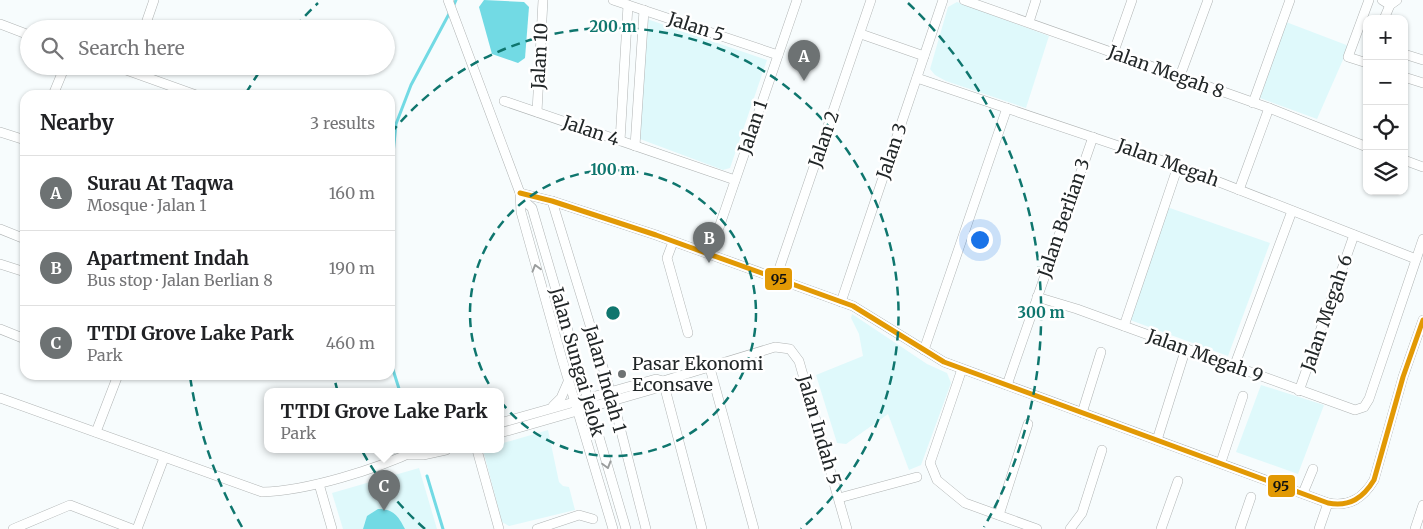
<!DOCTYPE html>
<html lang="en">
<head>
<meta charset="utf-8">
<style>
	:root { --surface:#fff; --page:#f2f2f2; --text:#202124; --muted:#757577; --line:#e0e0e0; --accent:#6d7273 }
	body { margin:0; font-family:Merriweather,serif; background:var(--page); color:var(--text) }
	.controls { position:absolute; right:15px; top:15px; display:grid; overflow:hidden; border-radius:10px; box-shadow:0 1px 4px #0004 }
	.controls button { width:45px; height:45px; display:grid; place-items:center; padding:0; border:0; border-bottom:1px solid var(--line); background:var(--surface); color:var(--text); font:25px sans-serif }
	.you { position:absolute; left:979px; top:239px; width:18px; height:18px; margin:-12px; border:4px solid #fff; border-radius:50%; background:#1a73e8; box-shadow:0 0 0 8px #1a73e833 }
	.badge { display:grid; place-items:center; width:32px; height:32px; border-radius:50%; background:var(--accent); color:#fff; font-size:16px; font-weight:700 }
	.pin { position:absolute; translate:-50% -41px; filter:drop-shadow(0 1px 2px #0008) }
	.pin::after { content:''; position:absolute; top:26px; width:18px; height:15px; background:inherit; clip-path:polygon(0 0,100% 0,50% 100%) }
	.popup { position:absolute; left:264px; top:388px; width:240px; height:65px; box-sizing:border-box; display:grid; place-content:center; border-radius:10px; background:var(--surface); filter:drop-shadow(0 1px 4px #0005); font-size:16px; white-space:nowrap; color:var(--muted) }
	.popup b { font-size:19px; color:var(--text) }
	.popup::after { content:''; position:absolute; left:50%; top:100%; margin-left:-10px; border:10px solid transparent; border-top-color:var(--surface) }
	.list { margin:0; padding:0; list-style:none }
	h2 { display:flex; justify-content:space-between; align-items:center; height:65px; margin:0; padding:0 20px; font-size:21px }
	h2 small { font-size:16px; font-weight:400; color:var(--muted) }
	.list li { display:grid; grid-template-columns:32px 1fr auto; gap:15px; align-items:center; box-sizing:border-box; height:75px; padding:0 20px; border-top:1px solid var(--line) }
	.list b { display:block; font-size:19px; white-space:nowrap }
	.list p { margin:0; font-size:16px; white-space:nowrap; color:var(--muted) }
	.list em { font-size:16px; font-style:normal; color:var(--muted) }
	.icon { flex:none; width:28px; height:28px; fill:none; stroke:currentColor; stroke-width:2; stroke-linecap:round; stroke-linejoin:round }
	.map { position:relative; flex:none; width:1423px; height:529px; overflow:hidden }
	.search { position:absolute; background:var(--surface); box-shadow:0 1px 4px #0004; left:20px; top:20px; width:375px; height:55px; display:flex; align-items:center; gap:12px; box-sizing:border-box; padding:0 18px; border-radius:28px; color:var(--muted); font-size:19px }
	.panel { position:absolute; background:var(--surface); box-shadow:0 1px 4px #0004; left:20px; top:90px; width:375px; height:290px; border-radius:15px }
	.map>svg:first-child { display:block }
	.green { fill:#dff9fb }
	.water { fill:#72dae4 }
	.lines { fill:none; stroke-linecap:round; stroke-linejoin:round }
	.stream { stroke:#72dae4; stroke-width:3 }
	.minor-casing { stroke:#b0b4b4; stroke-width:10 }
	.minor { stroke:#feffff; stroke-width:9 }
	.bus-1-casing { stroke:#fff; stroke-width:9 }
	.bus-1 { stroke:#e29904; stroke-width:5 }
	.oneway { stroke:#9b9e9e }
	.ring { fill:none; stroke:#0f766e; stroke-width:2.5; stroke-dasharray:9 6 }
	.poi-dot { fill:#6d7273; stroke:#fff; stroke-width:2 }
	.labels { text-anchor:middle; stroke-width:5; stroke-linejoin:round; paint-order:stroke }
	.street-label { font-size:18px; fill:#222728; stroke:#fff }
	.poi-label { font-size:18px; fill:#222728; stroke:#fff; text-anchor:start }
	.centre { fill:#0f766e; stroke:#fff; stroke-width:2.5 }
	.ring-label { font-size:15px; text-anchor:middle; font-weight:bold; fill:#0f766e; stroke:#fff; stroke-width:5; stroke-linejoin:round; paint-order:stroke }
	.line-badge { stroke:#fff; stroke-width:2 }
	.pale-badge-label { font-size:14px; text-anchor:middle; font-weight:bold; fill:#111 }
</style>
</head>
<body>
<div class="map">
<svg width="1423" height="529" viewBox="0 0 1423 529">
	<rect width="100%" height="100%" fill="#f7fcfd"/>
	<!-- green -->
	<g class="green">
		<path d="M957,2l92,34 -23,72 -80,-27 -11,-6 -5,-6 18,-62z"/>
		<path d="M647,19l120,41 -37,108 -7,2 -83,-31z"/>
		<path d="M1286,22l63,24 -32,73 -57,-21z"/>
		<path d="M1167,207l103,36 -42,113 -98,-36z"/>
		<path d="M852,314l75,50 20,9 4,10 -30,82 -12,5 -21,-56 -42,30 -9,-1 -21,-68 47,-19 -4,-22 -8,-16z"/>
		<path d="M1261,385l63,20 -26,69 -62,-22z"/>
		<path d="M548,430l11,52 4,4 6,1 6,23 -66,16 -7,-4 -19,-72h17v-6z"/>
		<path d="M419,468l18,61h-94l-11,-36z"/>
	</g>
	<!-- water -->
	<g class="water">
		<path d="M484,0l40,2 5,5 -4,51 -7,5 -26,-9 -13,-47z"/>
		<path d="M378,509c16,0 20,7 27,20h-42l4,-13z"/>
	</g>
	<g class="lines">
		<!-- stream -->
		<g class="stream">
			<path d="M453,7l3,-7"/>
			<path d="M390,184l6,-60 15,-39 39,-73"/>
			<path d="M390,360l10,32"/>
			<path d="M427,476l16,53"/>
		</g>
		<defs>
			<g id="minor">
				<path d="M448,0l72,193 1,19 41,147 51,170"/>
				<path d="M613,0l165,55"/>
				<path d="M964,0l305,108 98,39"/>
				<path d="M1382,0l8,5 7,-5"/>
				<path d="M1384,19l6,-14"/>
				<path d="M1029,22l7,-22"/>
				<path d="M0,24l29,11"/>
				<path d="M144,29l10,-29"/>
				<path d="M861,34l63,22"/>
				<path d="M1113,54l19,-54"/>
				<path d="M1404,54l19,6"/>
				<path d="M1367,63l-19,-6 21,-57"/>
				<path d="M115,66l81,29"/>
				<path d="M1180,76l28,-76"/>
				<path d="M1404,77l19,6"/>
				<path d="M917,78l261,88 238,93"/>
				<path d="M53,95l12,-29"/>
				<path d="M504,101l231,79"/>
				<path d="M1253,103l37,-103"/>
				<path d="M537,112l6,-112"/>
				<path d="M0,132l25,8"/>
				<path d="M620,141l8,-136"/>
				<path d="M635,146l9,-136"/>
				<path d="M1404,160l19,7"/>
				<path d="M1239,190l30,-82"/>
				<path d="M520,193l32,8 104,34 197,71 91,56 384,141c22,4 35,-5 46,-23l29,-103 20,-57"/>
				<path d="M522,199l10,9 94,321"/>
				<path d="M552,201l61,199 33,129"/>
				<path d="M0,229l25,10"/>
				<path d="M673,242l-6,16 21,75"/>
				<path d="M710,254l87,-254"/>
				<path d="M0,264l25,8"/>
				<path d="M776,278l95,-278"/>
				<path d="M1037,297l40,12 278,101 9,-3 5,-8 54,-160"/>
				<path d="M841,302l102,-302"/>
				<path d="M1124,326l54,-160"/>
				<path d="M0,329l25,10"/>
				<path d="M924,350l83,-242"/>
				<path d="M1234,367l58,-156"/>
				<path d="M710,368l44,161"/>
				<path d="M962,369l-32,94 7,17 28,23 72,26"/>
				<path d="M663,381l39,148"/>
				<path d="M1007,385l86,-248"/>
				<path d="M1299,391l55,-156"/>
				<path d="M0,398l262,94c45,-1 115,-23 155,-42"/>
				<path d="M553,406l8,-8 7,-16"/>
				<path d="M1082,413l19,-61"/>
				<path d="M500,423l156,-44 7,2 112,-34 15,2 9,12 48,168"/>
				<path d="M96,432l22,-57"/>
				<path d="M500,433l157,-45 6,-7"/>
				<path d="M1157,440l29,-92"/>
				<path d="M477,450l22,79"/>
				<path d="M409,455h14l23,-5"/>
				<path d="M1221,462l22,-66"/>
				<path d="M319,484l13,45"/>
				<path d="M1303,493l10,-24"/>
				<path d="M839,498l78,-21"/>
				<path d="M999,515l29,-91"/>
				<path d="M13,529l57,-24 62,24"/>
				<path d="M137,529l27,-71"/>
				<path d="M537,529l42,-14 14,4"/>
				<path d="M1070,529l12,-16 20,-63"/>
				<path d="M1161,529l17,-48"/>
				<path d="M1240,529l11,-32"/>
				<path d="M1319,529l9,-26"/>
				<path d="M1415,529l8,-24"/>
			</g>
		</defs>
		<!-- minor casing -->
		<use href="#minor" class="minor-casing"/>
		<!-- minor -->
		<use href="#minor" class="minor"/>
		<defs>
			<path id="bus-1" d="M520,193l32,8 104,34 197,71 91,56 384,141c22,4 35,-5 46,-23l29,-103 20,-57"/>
		</defs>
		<!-- bus-1 casing -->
		<use href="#bus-1" class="bus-1-casing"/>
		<!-- bus-1 -->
		<use href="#bus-1" class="bus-1"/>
	</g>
	<!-- one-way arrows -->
	<defs><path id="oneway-chevron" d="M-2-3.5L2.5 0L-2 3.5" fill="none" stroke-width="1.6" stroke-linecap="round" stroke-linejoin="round" transform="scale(1.25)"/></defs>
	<g class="oneway">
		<use href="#oneway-chevron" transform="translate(536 268) rotate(-106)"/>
		<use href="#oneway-chevron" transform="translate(607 465) rotate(74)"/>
	</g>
	<!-- distance rings -->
	<g class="ring">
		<circle cx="613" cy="313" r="143"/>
		<path d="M425 529A286 286 0 0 1 334 377M391 133A286 286 0 1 1 801 529"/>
		<path d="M242 527A428 428 0 0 1 190 376M246 93A428 428 0 0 1 262 68M295 27A428 428 0 0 1 318 3M908 3A428 428 0 0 1 984 527"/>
	</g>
	<!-- markers -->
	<circle class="poi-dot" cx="622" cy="374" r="5"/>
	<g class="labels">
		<!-- street labels -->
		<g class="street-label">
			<text transform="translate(696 27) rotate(18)" y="6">Jalan 5</text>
			<text transform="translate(540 56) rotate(-87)" y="6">Jalan 10</text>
			<text transform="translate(1166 72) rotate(20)" y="6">Jalan Megah 8</text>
			<text transform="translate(753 127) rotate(-71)" y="6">Jalan 1</text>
			<text transform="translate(591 131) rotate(19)" y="6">Jalan 4</text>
			<text transform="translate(824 139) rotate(-71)" y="6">Jalan 2</text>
			<text transform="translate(892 151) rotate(-71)" y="6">Jalan 3</text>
			<text transform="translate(1168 163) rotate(20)" y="6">Jalan Megah</text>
			<text transform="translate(1064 218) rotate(-71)" y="6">Jalan Berlian 3</text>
			<text transform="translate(1327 313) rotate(-71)" y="6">Jalan Megah 6</text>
			<text transform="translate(1205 356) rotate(20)" y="6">Jalan Megah 9</text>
			<text transform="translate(577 362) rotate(74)" y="6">Jalan Sungai Jelok</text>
			<text transform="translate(605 379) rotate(74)" y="6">Jalan Indah 1</text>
			<text transform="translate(819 430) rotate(74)" y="6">Jalan Indah 5</text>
		</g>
		<!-- poi labels -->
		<g class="poi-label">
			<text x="632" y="370">Pasar Ekonomi<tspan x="632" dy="21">Econsave</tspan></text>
		</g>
	</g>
	<circle cx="613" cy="313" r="8" class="centre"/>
	<g class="ring-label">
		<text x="613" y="32">200 m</text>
		<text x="613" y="175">100 m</text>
		<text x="1041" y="318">300 m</text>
	</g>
	<g class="line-badge">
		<rect x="764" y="267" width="29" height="24" rx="5" fill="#e29904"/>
		<rect x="1267" y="474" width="29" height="24" rx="5" fill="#e29904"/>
	</g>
	<g class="pale-badge-label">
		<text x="779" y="284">95</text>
		<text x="1281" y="491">95</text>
	</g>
</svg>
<div class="controls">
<button>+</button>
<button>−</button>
<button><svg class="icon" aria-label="locate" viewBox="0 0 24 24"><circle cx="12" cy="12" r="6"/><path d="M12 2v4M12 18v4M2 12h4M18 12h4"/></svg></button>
<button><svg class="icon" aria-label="layers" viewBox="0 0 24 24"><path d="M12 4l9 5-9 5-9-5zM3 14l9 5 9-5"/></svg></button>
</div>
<div class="you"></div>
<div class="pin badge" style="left:804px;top:81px">A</div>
<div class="pin badge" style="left:709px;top:263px">B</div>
<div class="pin badge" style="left:384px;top:511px">C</div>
<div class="popup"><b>TTDI Grove Lake Park</b>Park</div>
<div class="search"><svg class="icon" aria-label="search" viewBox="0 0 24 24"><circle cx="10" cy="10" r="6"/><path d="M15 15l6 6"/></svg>Search here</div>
<section class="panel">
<h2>Nearby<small>3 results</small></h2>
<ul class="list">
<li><span class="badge">A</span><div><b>Surau At Taqwa</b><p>Mosque · Jalan 1</p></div><em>160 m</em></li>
<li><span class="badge">B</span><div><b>Apartment Indah</b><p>Bus stop · Jalan Berlian 8</p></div><em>190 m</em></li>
<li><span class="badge">C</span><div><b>TTDI Grove Lake Park</b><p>Park</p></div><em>460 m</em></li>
</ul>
</section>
</div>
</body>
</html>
